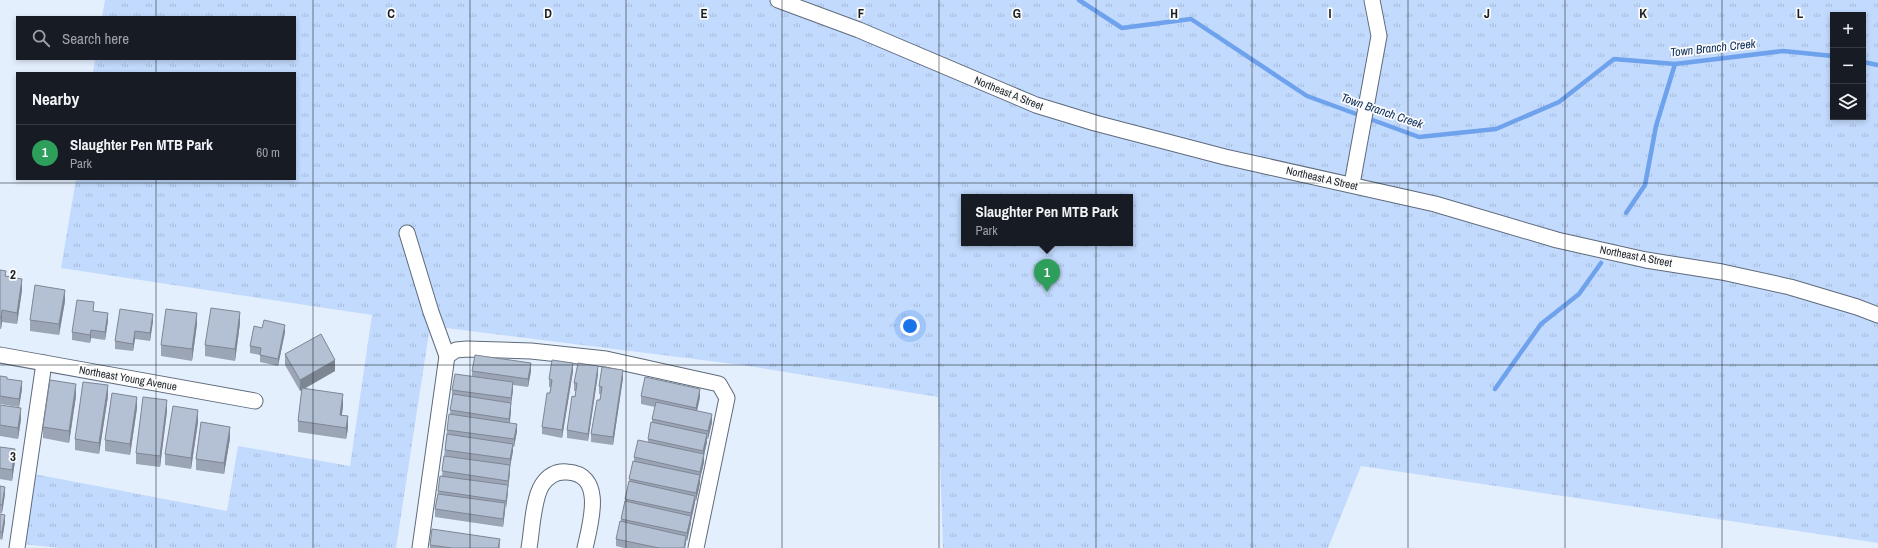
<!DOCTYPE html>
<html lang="en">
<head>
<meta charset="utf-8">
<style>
	:root { --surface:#171b24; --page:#20242c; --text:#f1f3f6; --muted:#9ea1a6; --line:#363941; --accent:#7c3aed }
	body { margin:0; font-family:"Archivo Narrow",sans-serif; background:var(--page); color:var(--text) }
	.controls { position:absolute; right:12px; top:12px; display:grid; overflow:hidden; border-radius:0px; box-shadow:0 2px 6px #0003 }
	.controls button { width:36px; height:36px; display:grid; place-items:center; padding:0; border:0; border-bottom:1px solid var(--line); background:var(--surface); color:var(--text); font:20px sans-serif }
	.you { position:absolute; left:910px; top:326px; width:14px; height:14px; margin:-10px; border:3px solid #fff; border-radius:50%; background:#1a73e8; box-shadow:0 0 0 6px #1a73e833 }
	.badge { display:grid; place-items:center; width:26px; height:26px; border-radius:50%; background:var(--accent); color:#fff; font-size:13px; font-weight:700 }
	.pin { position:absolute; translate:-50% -33px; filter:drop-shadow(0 1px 2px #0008) }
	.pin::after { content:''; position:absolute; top:21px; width:14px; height:12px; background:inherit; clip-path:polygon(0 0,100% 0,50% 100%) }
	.popup { position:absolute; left:961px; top:194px; width:172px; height:52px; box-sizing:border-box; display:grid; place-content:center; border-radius:0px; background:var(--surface); filter:drop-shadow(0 1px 3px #0005); font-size:13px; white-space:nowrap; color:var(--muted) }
	.popup b { font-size:15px; color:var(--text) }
	.popup::after { content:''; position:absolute; left:50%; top:100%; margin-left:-8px; border:8px solid transparent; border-top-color:var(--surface) }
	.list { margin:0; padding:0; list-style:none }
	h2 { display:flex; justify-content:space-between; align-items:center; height:52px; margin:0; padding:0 16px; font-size:17px }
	h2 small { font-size:13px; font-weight:400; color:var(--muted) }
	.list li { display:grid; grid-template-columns:26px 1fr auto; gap:12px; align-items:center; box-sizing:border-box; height:56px; padding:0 16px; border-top:1px solid var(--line) }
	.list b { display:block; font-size:15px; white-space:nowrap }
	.list p { margin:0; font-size:13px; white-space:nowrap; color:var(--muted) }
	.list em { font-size:13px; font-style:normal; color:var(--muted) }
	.icon { flex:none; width:22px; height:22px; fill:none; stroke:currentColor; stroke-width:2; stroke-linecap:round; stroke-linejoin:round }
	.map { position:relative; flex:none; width:1878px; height:548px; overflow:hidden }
	.search { position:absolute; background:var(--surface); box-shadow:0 2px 6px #0003; left:16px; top:16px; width:280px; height:44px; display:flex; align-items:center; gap:10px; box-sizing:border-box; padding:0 14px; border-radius:0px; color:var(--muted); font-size:15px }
	.panel { position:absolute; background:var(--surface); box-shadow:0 2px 6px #0003; left:16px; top:72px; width:280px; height:108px; border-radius:0px }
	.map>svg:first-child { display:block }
	.park { fill:url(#park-tufts); fill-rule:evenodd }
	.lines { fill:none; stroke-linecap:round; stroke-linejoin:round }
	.stream { stroke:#6ea2ec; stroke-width:4.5 }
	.minor-casing { stroke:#5f6b7b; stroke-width:17 }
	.minor { stroke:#fff; stroke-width:15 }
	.wall { fill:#9ba5b5 }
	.shaded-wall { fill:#7e8694 }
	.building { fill:#b4c0d3; stroke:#7e8694 }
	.grid { fill:none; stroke:#1b2027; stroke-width:1; stroke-opacity:0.55 }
	.labels { text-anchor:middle; stroke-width:3.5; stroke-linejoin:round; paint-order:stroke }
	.street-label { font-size:11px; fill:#1b2027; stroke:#fbfbfb }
	.water-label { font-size:12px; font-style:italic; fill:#103261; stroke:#fbfbfb }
	.grid-label { font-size:13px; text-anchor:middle; font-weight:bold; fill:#1b2027; stroke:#fbfbfb; stroke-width:3.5; stroke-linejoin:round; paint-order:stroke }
</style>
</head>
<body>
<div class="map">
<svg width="1878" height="548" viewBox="0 0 1878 548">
	<defs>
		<pattern id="park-tufts" width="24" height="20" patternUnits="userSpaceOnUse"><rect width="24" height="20" fill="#c2dafd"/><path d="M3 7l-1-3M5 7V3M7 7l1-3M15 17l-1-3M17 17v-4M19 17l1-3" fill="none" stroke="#a6bbd9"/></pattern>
	</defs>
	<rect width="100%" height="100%" fill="#e4effe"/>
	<!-- park -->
	<path class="park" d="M105,0h1773v543l-517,-77 -33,82h-385l-5,-151 -196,-32 -312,-39 -34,222h-336l-38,-4 12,-70 193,37 11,-65 112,20 22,-151 -311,-47 15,-89h219v-106h-202l2,-14h200v-42h-193zM1833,15h30v102h-30zM964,197h166v46h-166z"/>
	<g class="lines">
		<!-- stream -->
		<g class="stream">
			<path d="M1079,0l43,28 69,-9 116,77 112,41 77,-8 63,-27 55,-43 61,5 108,-13 50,5"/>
			<path d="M1863,62l15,3"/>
			<path d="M1626,213l19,-28 11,-59 19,-62"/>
			<path d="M1495,389l46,-65 38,-30 22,-31"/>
		</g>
		<defs>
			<g id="minor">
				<path d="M778,0l81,30 177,75 59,18 130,34 210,47 122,36 89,20 76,12 68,15 67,20 21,8"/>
				<path d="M1352,184l27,-148 -7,-36"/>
				<path d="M407,233l24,79 16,44"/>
				<path d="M0,355l255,46"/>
				<path d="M17,548l27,-185"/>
				<path d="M420,548l27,-192 9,-6 11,-1 64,2 75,8 113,25 8,14 -31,150"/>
				<path d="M529,548c3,-17 4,-49 13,-63 6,-9 14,-14 25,-13 39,2 23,53 18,76"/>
			</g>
		</defs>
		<!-- minor casing -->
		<use href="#minor" class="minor-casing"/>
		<!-- minor -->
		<use href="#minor" class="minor"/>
	</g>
	<!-- wall -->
	<g class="wall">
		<path d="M0,270l6,6 16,14 -5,34 -15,-2 -1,7h-1z"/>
		<path d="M65,301l-6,34 -29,-4v-11z"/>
		<path d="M94,311l14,10 -3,19 -14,-2 -1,5 -18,-3v-8z"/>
		<path d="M153,321l-3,20 -15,-2 -2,12 -18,-2v-8z"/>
		<path d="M240,323l-5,38 -30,-5v-11z"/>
		<path d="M197,324l-5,37 -31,-5v-11z"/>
		<path d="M285,332l-7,34 -18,-4v-7l-10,-2v-7z"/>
		<path d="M285,354l50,17 -31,18 39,17 -1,9 6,13 -2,11 -48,-7v-11l4,-32 -2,2 -15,-26z"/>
		<path d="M472,371h59l-3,16 -15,-2v5l-2,13v8l-1,12 7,8 -3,16h-1v4l-3,16v6l-7,54 -68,-10v-8l3,-18 4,-15 5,-46 3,-16 2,-17v-7l20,-14z"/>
		<path d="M573,371l-11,67 -20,-4v-7l9,-40h-2v-8z"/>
		<path d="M598,374l-10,67 -21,-3v-8l9,-39h-2v-8z"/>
		<path d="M0,376l7,3 15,10 -3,18 -19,-3z"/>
		<path d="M623,378l-10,67 -22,-3v-8l10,-40h-2v-8z"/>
		<path d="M76,396l-7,47 -26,-5v-11z"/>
		<path d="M108,396l-9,58 -24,-4v-11z"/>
		<path d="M641,396l59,1 -3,14 15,11 -4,17h-1v3l-3,13v7l-4,17v4l-4,18h-1l-8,40h-1l-1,7h-61l-8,-2v-7l5,-18 4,-22 9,-38v-4l14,-15v-3l4,-17v-3l3,-12 -14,-3z"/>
		<path d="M0,405l21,14 -3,20 -18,-3z"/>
		<path d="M137,408l-7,47 -25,-4v-11z"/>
		<path d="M167,411l-7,56 -24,-3v-11z"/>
		<path d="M198,422l-7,47 -26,-4v-11z"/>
		<path d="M230,438l-6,36 -28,-4v-11z"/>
		<path d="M0,447l15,14 -3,20 -12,-2z"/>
		<path d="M0,486l5,8 -3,19h-2z"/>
		<path d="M0,514l5,8 -3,18 -2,-1z"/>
		<path d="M500,539v9h-70v-3z"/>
	</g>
	<!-- shaded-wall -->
	<g class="shaded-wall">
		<path d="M22,279v11l-5,34v-11z"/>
		<path d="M65,290v11l-6,34v-11z"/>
		<path d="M2,310v12l-1,7v-11z"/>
		<path d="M240,312v11l-5,38v-12z"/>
		<path d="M108,313v8l-3,19v-8z"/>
		<path d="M197,313v11l-5,37v-12z"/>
		<path d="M153,314v7l-3,20v-8z"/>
		<path d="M285,325v7l-7,34v-7z"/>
		<path d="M91,330v8l-1,5v-8z"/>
		<path d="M135,331v8l-2,12v-7z"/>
		<path d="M335,360v11l-35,20v-11z"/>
		<path d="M531,363v8l-3,16v-8z"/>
		<path d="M573,363v8l-11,67v-8z"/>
		<path d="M598,366v8l-10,67v-7z"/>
		<path d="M623,370v8l-10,67v-8z"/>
		<path d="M22,381v8l-3,18v-8z"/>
		<path d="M513,382v8l-2,16v-8z"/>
		<path d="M76,384v12l-7,47v-12z"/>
		<path d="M108,385v11l-9,58v-11z"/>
		<path d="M700,389v8l-4,18v-7z"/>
		<path d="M343,394v12l-3,20v-11z"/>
		<path d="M137,397v11l-7,47v-11z"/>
		<path d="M167,400v11l-7,56v-11z"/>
		<path d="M511,403v8l-2,15v-7z"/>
		<path d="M21,408v11l-3,20v-11z"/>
		<path d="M198,410v12l-7,47v-11z"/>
		<path d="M712,414v8l-4,17v-8z"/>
		<path d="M348,416v12l-2,11v-11z"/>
		<path d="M517,424v7l-3,16v-8z"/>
		<path d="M230,427v11l-6,36v-11z"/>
		<path d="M707,434v8l-3,13v7l-4,17v-7l3,-14v-7z"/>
		<path d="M513,444v7l-3,16v-8z"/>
		<path d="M15,449v12l-3,20v-11z"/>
		<path d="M510,465v8l-2,15v-7z"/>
		<path d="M700,475v8l-4,18v-8z"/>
		<path d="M508,485v8l-2,16v-8z"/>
		<path d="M5,487v7l-3,19v-8z"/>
		<path d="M695,496v7l-4,18v-8z"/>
		<path d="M505,503v8l-2,16v-8z"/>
		<path d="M5,515v7l-3,18v-8z"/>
		<path d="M691,516v7l-4,18v-8z"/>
		<path d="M686,536v7l-1,5h-1z"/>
	</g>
	<!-- building -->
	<g class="building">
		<path d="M0,270l6,1 -1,5 17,3 -5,34 -15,-3 -1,8h-1z"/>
		<path d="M35,285l30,5 -6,34 -29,-4z"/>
		<path d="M77,300l17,2 -1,9 15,2 -3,19 -14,-2 -1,5 -18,-3z"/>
		<path d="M211,308l29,4 -5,37 -30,-4z"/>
		<path d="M120,309l33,5 -3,19 -15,-2 -2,13 -18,-3z"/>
		<path d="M166,309l31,4 -5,36 -31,-4z"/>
		<path d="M264,320l21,5 -7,34 -18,-4 1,-7 -11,-2 4,-20 8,2z"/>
		<path d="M321,334l14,26 -35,20 -15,-26z"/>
		<path d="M475,355l56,8 -3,16 -56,-8z"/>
		<path d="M552,360l21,3 -11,67 -20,-3 5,-34h3l2,-13 -3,-1z"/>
		<path d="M578,363l20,3 -10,68 -21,-4 5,-34 3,1 2,-14h-3z"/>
		<path d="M602,367l21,3 -10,67 -22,-3 6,-34h3l2,-13 -3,-1z"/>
		<path d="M455,374l58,8 -2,16 -59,-8z"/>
		<path d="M0,376l7,1v2l15,2 -3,18 -19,-3z"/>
		<path d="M645,377l55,12 -4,19 -55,-12z"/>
		<path d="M50,380l26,4 -7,47 -26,-4z"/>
		<path d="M83,382l25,3 -9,58 -24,-4z"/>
		<path d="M302,388l41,6 -3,21 8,1 -2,12 -48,-7z"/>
		<path d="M112,393l25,4 -7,47 -25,-4z"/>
		<path d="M453,394l58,9 -2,16 -59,-9z"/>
		<path d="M143,397l24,3 -7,56 -24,-3z"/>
		<path d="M656,402l56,12 -4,17 -56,-12z"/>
		<path d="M0,405l21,3 -3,20 -18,-3z"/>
		<path d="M173,406l25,4 -7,48 -26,-4z"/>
		<path d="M449,414l68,10 -3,15 -67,-9z"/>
		<path d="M201,422l29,5 -6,36 -28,-4z"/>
		<path d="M651,422l56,12 -4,17 -55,-12z"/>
		<path d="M447,434l66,10 -3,15 -65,-9z"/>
		<path d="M638,440l66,14 -4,18 -66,-15z"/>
		<path d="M0,447l15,2 -3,21 -12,-2z"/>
		<path d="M444,456l66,9 -2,16 -66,-10z"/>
		<path d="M633,461l67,14 -4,18 -67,-14z"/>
		<path d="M440,476l68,9 -2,16 -68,-10z"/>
		<path d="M629,481l66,15 -4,17 -66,-14z"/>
		<path d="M0,486l5,1 -3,18h-2z"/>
		<path d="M438,494l67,9 -2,16 -68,-10z"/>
		<path d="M625,501l66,15 -4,17 -66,-14z"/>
		<path d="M0,514l5,1 -3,17h-2z"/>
		<path d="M620,521l66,15 -2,12h-25l-43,-9z"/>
		<path d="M432,529l68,10 -2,9h-46l-22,-3z"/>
	</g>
	<!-- grid -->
	<path class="grid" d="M156,0v17M313,0v548M470,0v548M626,0v548M782,0v548M939,0v548M1096,0v548M1252,0v548M1408,0v548M1565,0v548M1722,0v548M156,59v14M156,179v369M0,183h1878M0,365h1878"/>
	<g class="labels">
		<!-- street labels -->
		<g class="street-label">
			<text transform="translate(1009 93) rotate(22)" y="4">Northeast A Street</text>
			<text transform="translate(1322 178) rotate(13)" y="4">Northeast A Street</text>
			<text transform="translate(1636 256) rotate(11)" y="4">Northeast A Street</text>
			<text transform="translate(128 378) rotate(10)" y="4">Northeast Young Avenue</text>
		</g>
		<!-- water labels -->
		<g class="water-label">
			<text transform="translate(1713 48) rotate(-6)" y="4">Town Branch Creek</text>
			<text transform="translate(1382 111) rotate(19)" y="4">Town Branch Creek</text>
		</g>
	</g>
	<g class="grid-label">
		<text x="391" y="18">C</text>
		<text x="548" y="18">D</text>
		<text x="704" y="18">E</text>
		<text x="861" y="18">F</text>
		<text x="1017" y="18">G</text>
		<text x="1174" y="18">H</text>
		<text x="1330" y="18">I</text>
		<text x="1487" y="18">J</text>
		<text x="1643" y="18">K</text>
		<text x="1800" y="18">L</text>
		<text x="13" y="279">2</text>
		<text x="13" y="461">3</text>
	</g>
</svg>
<div class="controls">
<button>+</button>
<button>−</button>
<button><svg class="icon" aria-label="layers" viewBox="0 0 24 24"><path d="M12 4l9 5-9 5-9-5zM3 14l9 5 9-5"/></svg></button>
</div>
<div class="you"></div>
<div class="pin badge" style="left:1047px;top:292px;background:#2e9e5b">1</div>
<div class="popup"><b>Slaughter Pen MTB Park</b>Park</div>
<div class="search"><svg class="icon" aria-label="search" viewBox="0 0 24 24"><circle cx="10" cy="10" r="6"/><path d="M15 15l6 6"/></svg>Search here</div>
<section class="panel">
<h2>Nearby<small></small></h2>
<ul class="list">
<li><span class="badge" style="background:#2e9e5b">1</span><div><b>Slaughter Pen MTB Park</b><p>Park</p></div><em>60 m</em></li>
</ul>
</section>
</div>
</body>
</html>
